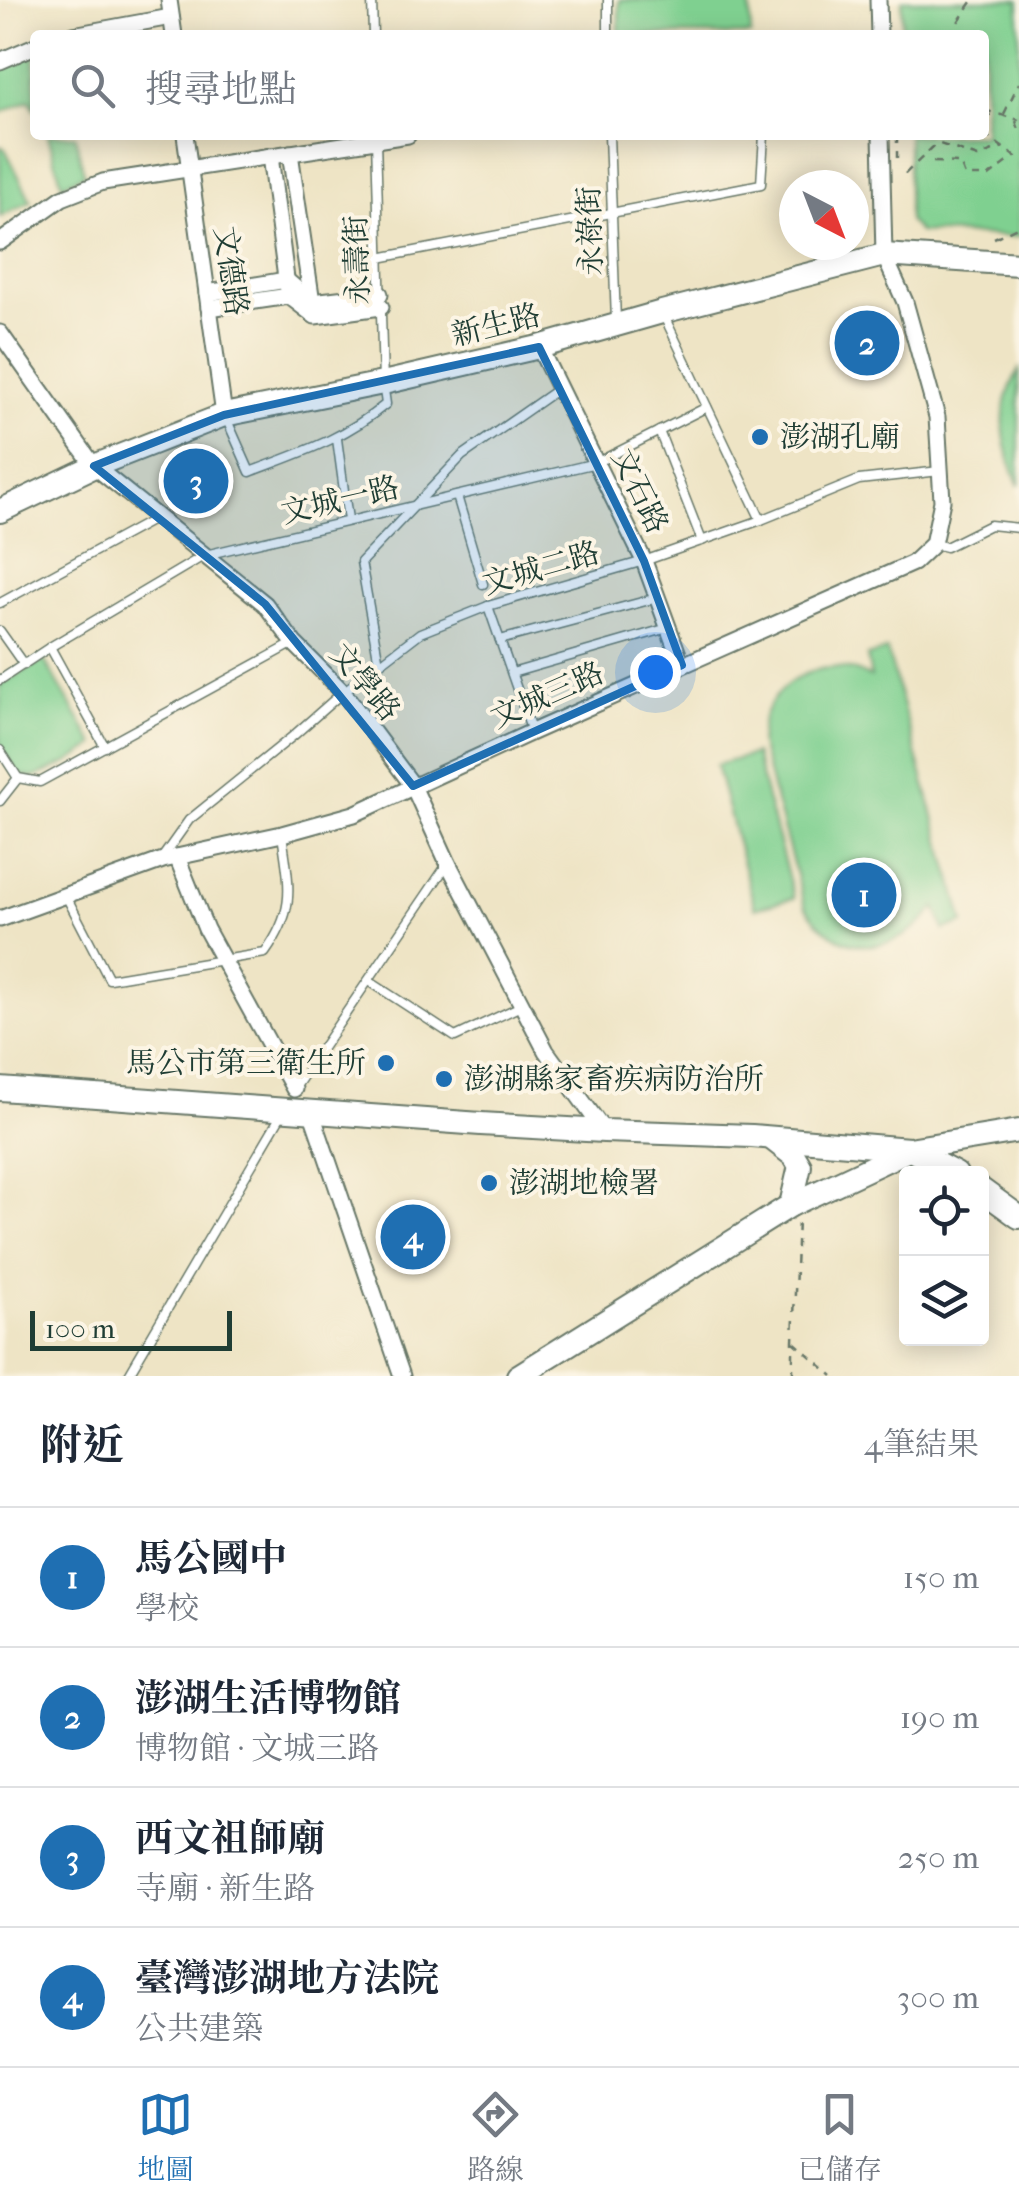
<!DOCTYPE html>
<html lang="zh-TW">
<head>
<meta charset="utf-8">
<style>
	:root { --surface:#fff; --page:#f6f6f7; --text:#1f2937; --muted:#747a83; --line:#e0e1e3; --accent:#1f6fb2 }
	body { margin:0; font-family:"IM FELL French Canon","Noto Serif TC",serif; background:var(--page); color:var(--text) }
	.controls { position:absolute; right:30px; bottom:30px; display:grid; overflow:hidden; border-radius:10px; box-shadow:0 5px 25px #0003 }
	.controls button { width:90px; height:90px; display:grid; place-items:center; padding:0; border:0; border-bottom:2px solid var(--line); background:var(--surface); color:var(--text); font:50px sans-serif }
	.compass { position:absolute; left:779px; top:170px; width:90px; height:90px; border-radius:50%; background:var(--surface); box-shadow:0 5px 25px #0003; rotate:138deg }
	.scale { position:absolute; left:30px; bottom:25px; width:202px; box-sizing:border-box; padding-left:10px; border:5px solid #1f3d34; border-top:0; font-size:28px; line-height:35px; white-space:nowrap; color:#1f3d34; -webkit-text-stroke:8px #fcf5e5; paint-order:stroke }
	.you { position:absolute; left:655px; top:672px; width:35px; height:35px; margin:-25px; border:8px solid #fff; border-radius:50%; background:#1a73e8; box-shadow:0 0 0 15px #1a73e833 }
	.badge { display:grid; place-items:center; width:65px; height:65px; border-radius:50%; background:var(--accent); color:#fff; font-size:32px; font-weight:700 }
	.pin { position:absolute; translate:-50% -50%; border:5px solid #fff; box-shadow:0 2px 10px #0006 }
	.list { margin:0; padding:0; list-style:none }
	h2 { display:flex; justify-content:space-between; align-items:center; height:130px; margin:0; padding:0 40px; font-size:42px }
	h2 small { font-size:32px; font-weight:400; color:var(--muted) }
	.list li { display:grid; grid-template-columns:65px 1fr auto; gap:30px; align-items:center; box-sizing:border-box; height:140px; padding:0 40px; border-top:2px solid var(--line) }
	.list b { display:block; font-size:38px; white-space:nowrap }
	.list p { margin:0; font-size:32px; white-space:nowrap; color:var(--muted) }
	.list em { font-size:32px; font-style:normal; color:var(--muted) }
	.icon { flex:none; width:55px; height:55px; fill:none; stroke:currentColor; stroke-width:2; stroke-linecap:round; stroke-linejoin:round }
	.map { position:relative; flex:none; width:1019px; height:1376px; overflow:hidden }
	.search { position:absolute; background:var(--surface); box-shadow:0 5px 25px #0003; left:30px; right:30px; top:30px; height:110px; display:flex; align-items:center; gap:25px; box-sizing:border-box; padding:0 35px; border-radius:10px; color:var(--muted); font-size:38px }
	.sheet { height:690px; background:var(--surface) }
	nav { display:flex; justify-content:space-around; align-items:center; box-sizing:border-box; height:140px; border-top:2px solid var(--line); background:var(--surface); font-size:28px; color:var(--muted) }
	nav a { display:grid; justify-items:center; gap:5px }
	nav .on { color:var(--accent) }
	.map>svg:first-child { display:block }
	.green { fill:#7fd090; stroke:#4f8662; stroke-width:2.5 }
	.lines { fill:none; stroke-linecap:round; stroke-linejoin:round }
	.lane-casing { stroke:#677767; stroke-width:11 }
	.street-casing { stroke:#677767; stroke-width:19 }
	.secondary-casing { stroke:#677767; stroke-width:26 }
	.path { stroke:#677767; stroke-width:2.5; stroke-dasharray:8 8; stroke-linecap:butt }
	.lane { stroke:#fff; stroke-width:8 }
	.street { stroke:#fff; stroke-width:15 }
	.secondary { stroke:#fff; stroke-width:22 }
	.marked { fill:#1f6fb2; fill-opacity:0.2; stroke:#1f6fb2; stroke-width:8; stroke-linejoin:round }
	.poi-dot { fill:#1f6fb2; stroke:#fcf5e5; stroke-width:4 }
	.labels { text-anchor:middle; stroke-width:8; stroke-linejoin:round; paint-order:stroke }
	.street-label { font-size:30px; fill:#1f3d34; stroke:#fcf5e5 }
	.poi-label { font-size:30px; fill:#1f3d34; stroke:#fcf5e5; text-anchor:start }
</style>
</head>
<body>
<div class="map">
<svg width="1019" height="1376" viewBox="0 0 1019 1376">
	<rect width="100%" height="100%" fill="#fcf5e5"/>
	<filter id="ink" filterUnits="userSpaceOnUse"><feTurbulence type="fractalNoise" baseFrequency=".01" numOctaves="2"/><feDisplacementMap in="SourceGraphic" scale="20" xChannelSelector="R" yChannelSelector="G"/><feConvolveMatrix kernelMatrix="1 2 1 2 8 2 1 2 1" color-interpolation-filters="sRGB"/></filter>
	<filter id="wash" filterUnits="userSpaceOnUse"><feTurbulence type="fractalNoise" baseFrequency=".0048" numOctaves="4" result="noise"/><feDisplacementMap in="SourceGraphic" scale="40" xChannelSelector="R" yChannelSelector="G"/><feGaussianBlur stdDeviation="2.25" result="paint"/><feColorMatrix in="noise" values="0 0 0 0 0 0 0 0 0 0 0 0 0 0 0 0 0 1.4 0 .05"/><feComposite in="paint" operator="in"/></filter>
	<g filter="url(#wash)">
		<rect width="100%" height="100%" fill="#eee4c5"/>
		<!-- green -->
		<g class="green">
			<path d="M619,0h131l1,35h-132z"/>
			<path d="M902,0h117v237l-100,-5 -11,-11v-86h76v-100h-82z"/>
			<path d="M35,53v58l-5,-11 -30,13v-47z"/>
			<path d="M48,135h27l9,39 -22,11z"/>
			<path d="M0,146l5,3 26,52 -31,16z"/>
			<path d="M1019,370v116c-17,-41 -24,-75 0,-116z"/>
			<path d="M887,650l77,273 -20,7 -8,-23c-29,38 -77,54 -116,18 -5,-5 -10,-12 -15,-18l-45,-163c1,-8 1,-17 3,-24 10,-32 43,-54 76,-52 12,0 21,5 32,9l-4,-21z"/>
			<path d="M44,660l51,85 -27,18 -35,15 -15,-4 -18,-28v-62z"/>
			<path d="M755,754l39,144 -39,10 -39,-143z"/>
		</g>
	</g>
	<g filter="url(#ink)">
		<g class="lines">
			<defs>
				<g id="lane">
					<path d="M372,0l1,35"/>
					<path d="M608,0v35"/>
					<path d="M609,135l7,186"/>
					<path d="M379,258l382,-74 3,-49"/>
					<path d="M664,316l97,204"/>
					<path d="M227,420l23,52c52,-20 92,-32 136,-68l-3,-21 -7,-244"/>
					<path d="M659,431l43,110"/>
					<path d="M337,439l11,81"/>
					<path d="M457,496l26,88"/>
					<path d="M934,544l12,3 44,-22 29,3"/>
					<path d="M0,603l158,-86"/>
					<path d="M488,606l44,126"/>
					<path d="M0,631l24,34"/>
					<path d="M500,640l157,-42"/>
					<path d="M50,647l55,100"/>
					<path d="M379,663l-18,-101 101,-106 96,-67"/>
					<path d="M512,673l156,-45"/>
					<path d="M0,680l50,-33 155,-92 391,-92 111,-56"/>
					<path d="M0,750l18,28 22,4 254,-139"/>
					<path d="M0,801l18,-23"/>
					<path d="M162,858l27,-38 104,-84 50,-44 77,-59 68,-27 156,-45 117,-41 98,-40 81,-9"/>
					<path d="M66,896l43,83 156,-26c32,-45 24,-67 17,-119"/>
					<path d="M369,981l86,56 66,-31"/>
					<path d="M293,1091l155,-228"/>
					<path d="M128,1376l155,-264"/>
				</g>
				<g id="street">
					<path d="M169,0l5,35"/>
					<path d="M878,0l1,35"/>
					<path d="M73,35l98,-18"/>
					<path d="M0,61l35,-15"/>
					<path d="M185,135l39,280"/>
					<path d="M290,153l22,149"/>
					<path d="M270,156l17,130"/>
					<path d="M0,242l62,-44 41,-16 305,-47"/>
					<path d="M207,293l79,-13 26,22 68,-8"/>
					<path d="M209,308l80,-12 26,20 66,-9"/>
					<path d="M0,333l94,133 171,138 29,39 49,49 70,94 35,77 98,188 58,80"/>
					<path d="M539,347l105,214 38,104"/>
					<path d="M177,857l29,72 88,160"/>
					<path d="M0,919l163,-59 119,-26 72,-20 178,-82 381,-169 20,-19 9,-43 -5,-84 -32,-115 -21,-47 -3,-120"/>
					<path d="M311,1111l91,265"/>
				</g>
				<g id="secondary">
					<path d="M0,511l94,-45 130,-51 159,-32 156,-36 123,-35 222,-57 135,9"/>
					<path d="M0,1089l481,35 123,7 148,5 157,13 110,-18"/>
					<path d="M771,1138l23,18 6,10 -9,39"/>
					<path d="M909,1149l47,25"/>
					<path d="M982,1190l37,27"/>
					<path d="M518,1376l273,-171 115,-54"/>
				</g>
			</defs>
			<!-- lane casing -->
			<use href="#lane" class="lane-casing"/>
			<!-- street casing -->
			<use href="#street" class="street-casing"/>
			<!-- secondary casing -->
			<use href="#secondary" class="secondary-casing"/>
			<!-- path -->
			<g class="path">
				<path d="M949,35l23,-33 5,-2"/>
				<path d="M984,110l35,10"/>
				<path d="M1004,114l15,-31"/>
				<path d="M984,119l10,-6"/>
				<path d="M1016,121l3,9"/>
				<path d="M984,134l35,25"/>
				<path d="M897,135v23"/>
				<path d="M933,162l27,1 5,13h24l27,-20"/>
				<path d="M905,174l32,-31 41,14 25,-10"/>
				<path d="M994,238l25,-12"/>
				<path d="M794,1342l39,34"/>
				<path d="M793,1376v-35l5,-121"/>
			</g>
			<!-- lane -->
			<use href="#lane" class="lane"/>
			<!-- street -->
			<use href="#street" class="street"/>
			<!-- secondary -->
			<use href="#secondary" class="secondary"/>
		</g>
	</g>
	<!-- marked area -->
	<path class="marked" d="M539,347l105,214 38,104 -269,121 -148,-182 -171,-138 130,-51z"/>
	<!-- markers -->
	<g class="poi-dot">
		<circle cx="760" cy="437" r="10"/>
		<circle cx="386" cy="1063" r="10"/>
		<circle cx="444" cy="1079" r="10"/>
		<circle cx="489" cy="1183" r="10"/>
	</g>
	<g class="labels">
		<!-- street labels -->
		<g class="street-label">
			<text transform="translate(590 231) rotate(-92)" y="10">永祿街</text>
			<text transform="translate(357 260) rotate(-92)" y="10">永壽街</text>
			<text transform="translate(231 271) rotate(82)" y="10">文德路</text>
			<text transform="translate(496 325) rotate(-14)" y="10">新生路</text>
			<text transform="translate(640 491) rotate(64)" y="10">文石路</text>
			<text transform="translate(340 500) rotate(-13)" y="10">文城一路</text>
			<text transform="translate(541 568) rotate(-16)" y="10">文城二路</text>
			<text transform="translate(365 682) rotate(50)" y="10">文學路</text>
			<text transform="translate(547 695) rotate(-24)" y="10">文城三路</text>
		</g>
		<!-- poi labels -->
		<g class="poi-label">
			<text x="780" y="447">澎湖孔廟</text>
			<text x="366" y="1073" text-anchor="end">馬公市第三衛生所</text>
			<text x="464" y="1089">澎湖縣家畜疾病防治所</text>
			<text x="509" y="1193">澎湖地檢署</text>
		</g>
	</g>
</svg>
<div class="controls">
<button><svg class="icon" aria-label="locate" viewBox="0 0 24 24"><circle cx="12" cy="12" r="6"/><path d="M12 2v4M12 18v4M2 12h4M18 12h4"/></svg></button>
<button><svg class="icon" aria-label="layers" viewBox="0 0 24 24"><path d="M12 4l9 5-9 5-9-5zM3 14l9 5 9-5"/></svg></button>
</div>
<svg class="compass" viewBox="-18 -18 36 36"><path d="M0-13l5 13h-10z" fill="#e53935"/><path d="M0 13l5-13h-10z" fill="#747a83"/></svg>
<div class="scale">100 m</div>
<div class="you"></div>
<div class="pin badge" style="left:864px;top:895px">1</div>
<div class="pin badge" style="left:867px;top:343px">2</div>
<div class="pin badge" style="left:196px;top:481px">3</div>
<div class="pin badge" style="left:413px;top:1237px">4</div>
<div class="search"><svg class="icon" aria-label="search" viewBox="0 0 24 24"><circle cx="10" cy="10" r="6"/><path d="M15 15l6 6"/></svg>搜尋地點</div>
</div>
<section class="sheet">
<h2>附近<small>4筆結果</small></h2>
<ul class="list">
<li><span class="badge">1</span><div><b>馬公國中</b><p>學校</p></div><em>150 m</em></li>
<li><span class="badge">2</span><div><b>澎湖生活博物館</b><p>博物館 · 文城三路</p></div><em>190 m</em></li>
<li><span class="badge">3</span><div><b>西文祖師廟</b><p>寺廟 · 新生路</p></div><em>250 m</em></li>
<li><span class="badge">4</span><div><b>臺灣澎湖地方法院</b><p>公共建築</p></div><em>300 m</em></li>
</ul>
</section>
<nav>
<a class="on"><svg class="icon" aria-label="map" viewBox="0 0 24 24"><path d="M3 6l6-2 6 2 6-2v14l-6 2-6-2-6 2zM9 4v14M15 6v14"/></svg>地圖</a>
<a><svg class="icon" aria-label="directions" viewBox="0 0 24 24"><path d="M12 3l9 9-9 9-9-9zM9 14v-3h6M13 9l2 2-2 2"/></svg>路線</a>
<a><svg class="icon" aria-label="saved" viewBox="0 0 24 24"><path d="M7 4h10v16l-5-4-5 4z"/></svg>已儲存</a>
</nav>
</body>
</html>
